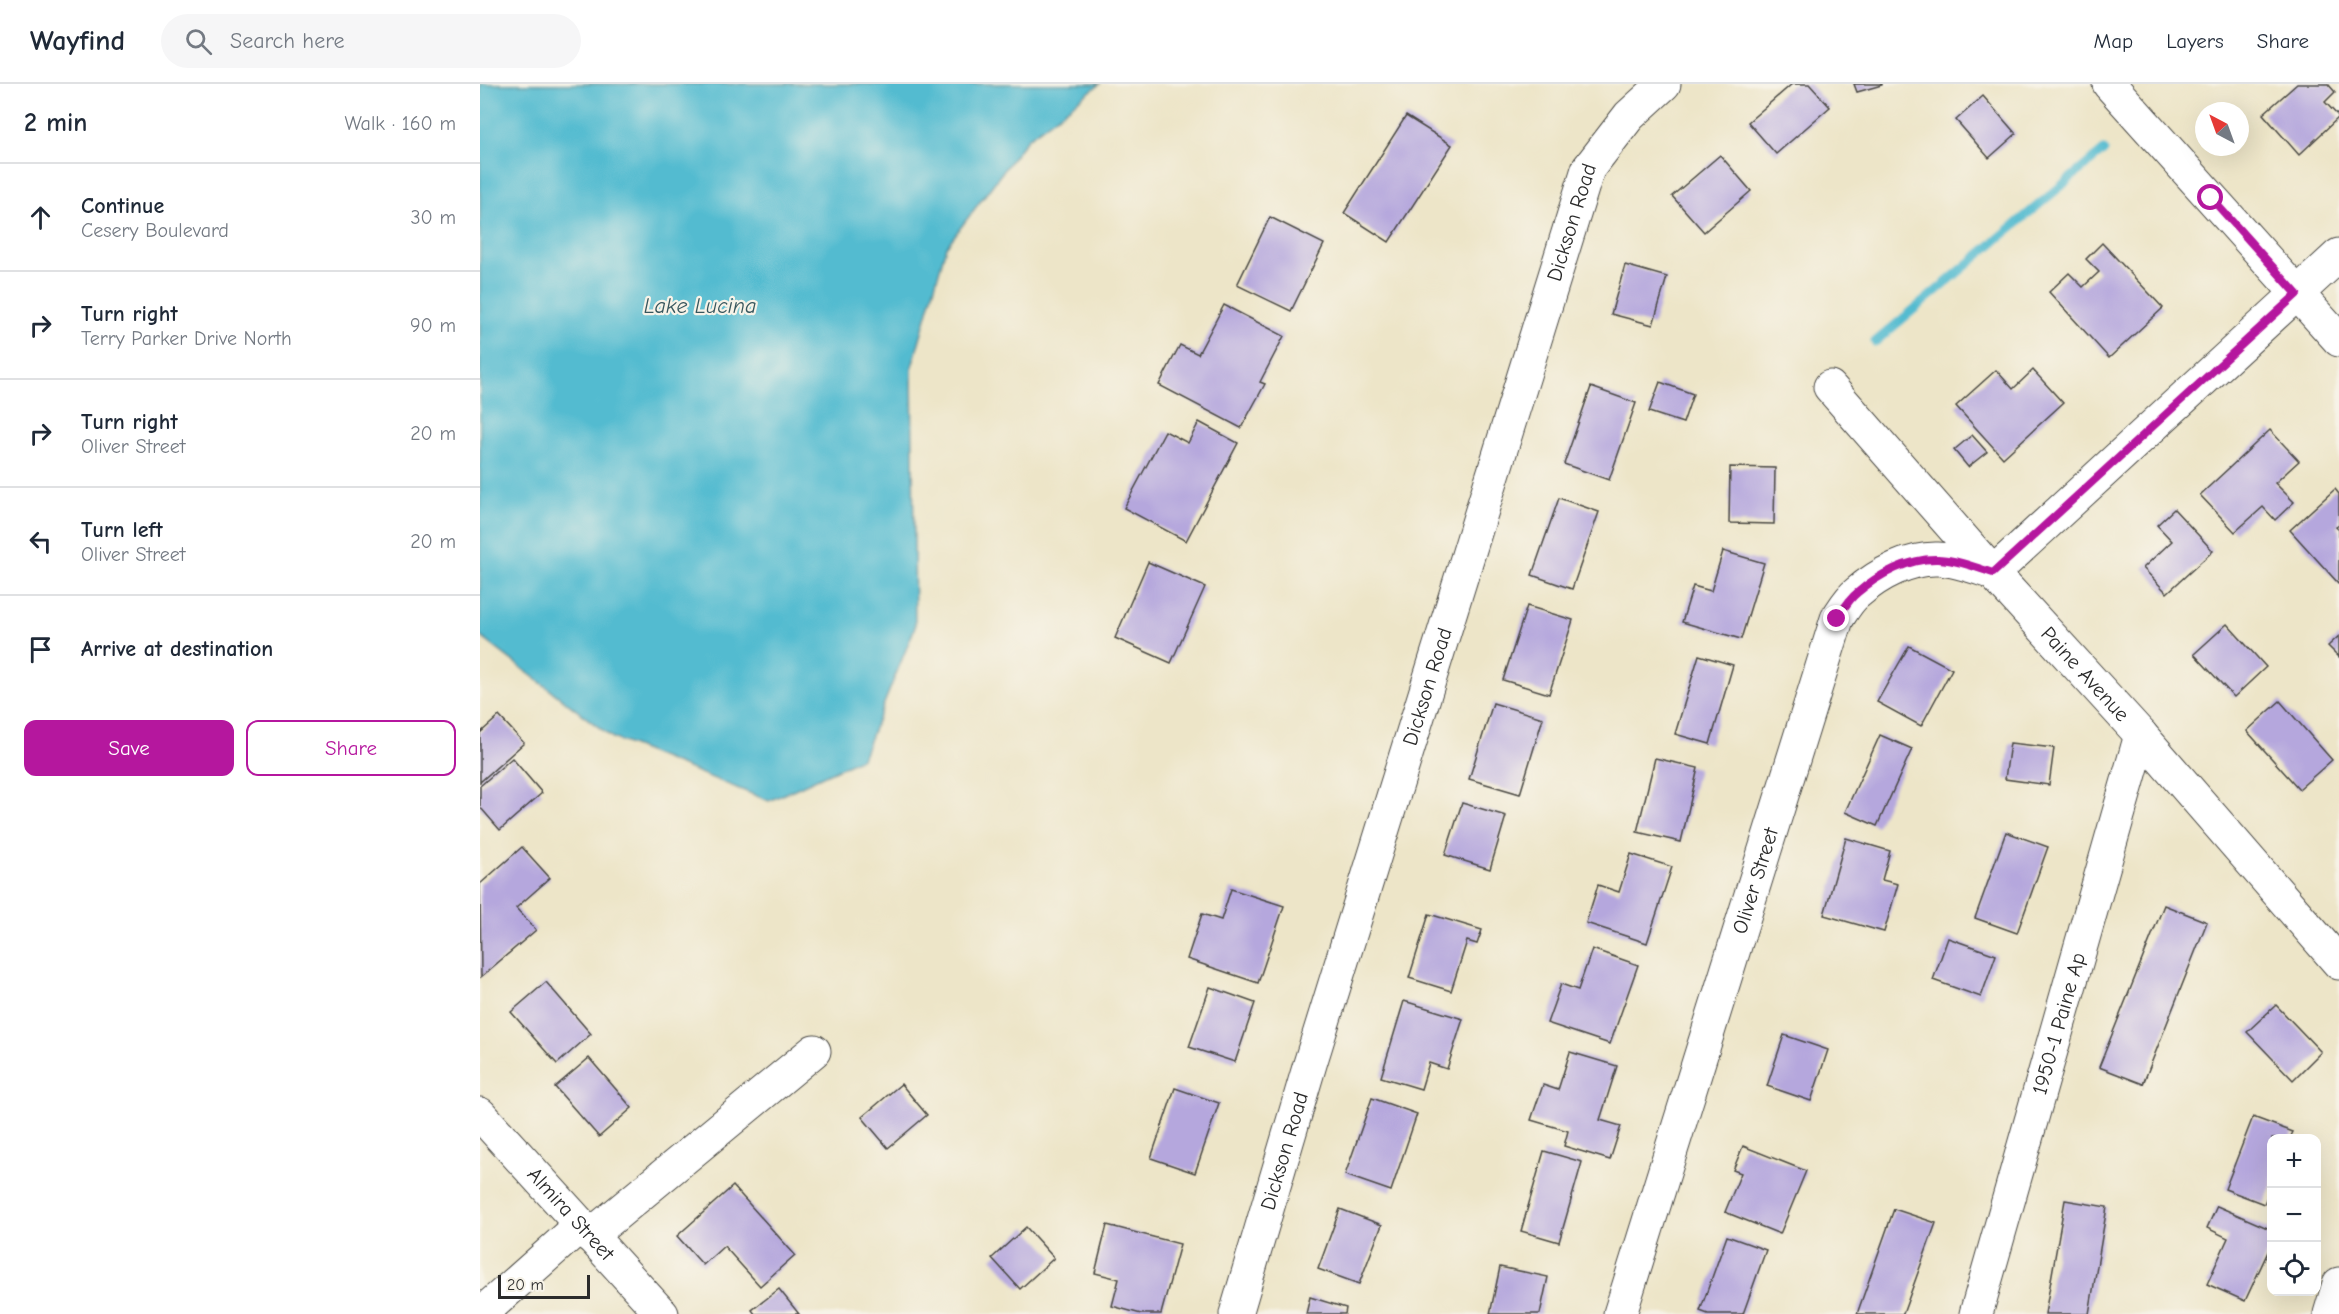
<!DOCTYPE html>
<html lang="en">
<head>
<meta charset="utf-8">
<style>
	:root { --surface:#fff; --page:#f6f6f7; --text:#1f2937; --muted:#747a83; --line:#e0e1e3; --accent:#b5179e }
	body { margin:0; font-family:"Comic Neue",sans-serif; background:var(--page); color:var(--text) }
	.controls { position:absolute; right:18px; bottom:18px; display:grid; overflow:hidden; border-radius:12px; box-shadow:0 6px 24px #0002 }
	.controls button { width:54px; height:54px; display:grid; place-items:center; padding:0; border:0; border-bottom:2px solid var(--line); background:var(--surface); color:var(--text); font:30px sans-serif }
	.compass { position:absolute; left:1715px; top:18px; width:54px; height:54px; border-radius:50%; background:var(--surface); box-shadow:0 6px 24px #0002; rotate:319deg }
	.scale { position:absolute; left:18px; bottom:15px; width:92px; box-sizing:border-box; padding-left:6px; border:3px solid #2b2b2b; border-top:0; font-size:16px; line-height:21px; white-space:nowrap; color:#2b2b2b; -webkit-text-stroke:4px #f7f3e8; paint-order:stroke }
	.stop { position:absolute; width:18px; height:18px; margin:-14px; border:4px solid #b5179e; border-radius:50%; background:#fff }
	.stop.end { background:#b5179e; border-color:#fff; box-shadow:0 2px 6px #0008 }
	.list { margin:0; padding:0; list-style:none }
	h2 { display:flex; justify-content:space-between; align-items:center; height:78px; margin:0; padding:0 24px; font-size:26px }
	h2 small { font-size:20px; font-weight:400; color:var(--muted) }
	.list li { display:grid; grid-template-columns:39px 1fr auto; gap:18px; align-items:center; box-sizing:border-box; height:108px; padding:0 24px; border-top:2px solid var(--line) }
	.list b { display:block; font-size:22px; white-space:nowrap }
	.list p { margin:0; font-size:20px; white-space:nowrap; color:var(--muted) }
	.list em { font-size:20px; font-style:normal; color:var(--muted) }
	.actions { display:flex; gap:12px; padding:18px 24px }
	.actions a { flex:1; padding:14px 0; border:2px solid var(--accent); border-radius:12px; text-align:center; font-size:21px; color:var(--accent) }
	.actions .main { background:var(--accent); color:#fff }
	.icon { flex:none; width:33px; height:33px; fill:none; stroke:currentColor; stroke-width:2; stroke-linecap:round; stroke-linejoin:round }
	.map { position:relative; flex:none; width:1859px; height:1230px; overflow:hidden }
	header { display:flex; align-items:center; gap:36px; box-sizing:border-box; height:84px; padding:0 30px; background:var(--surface); border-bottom:2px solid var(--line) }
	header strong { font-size:28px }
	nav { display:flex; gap:33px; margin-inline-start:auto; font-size:21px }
	.search { width:420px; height:54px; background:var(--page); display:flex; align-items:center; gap:15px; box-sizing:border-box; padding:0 21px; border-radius:33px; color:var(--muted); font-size:22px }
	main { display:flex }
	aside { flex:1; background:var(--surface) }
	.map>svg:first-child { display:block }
	.water { fill:#52bbd0; stroke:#3e737e; stroke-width:1.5 }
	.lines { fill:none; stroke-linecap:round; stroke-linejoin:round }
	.stream { stroke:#52bbd0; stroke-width:9 }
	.building { fill:#b5a7dd }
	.minor-casing { stroke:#484743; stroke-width:35 }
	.major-casing { stroke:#484743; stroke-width:35 }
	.minor { stroke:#fff; stroke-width:33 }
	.major { stroke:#fff; stroke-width:33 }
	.route { stroke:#b5179e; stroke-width:8 }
	.labels { text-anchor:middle; stroke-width:4.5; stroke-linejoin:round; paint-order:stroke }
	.street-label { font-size:21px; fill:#2b2b2b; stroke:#f7f3e8 }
	.water-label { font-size:22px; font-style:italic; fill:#37565d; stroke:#f7f3e8 }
</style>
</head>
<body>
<header>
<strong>Wayfind</strong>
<div class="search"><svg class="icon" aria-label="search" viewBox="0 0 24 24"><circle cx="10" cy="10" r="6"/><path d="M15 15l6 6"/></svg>Search here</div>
<nav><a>Map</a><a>Layers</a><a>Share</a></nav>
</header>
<main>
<aside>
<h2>2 min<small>Walk · 160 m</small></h2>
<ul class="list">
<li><svg class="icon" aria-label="ahead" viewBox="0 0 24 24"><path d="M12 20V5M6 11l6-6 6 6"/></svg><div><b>Continue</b><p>Cesery Boulevard</p></div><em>30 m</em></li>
<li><svg class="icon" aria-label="right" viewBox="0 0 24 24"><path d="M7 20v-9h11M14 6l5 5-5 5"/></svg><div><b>Turn right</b><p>Terry Parker Drive North</p></div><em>90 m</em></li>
<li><svg class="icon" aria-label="right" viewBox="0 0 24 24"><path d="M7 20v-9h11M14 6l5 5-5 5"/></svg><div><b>Turn right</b><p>Oliver Street</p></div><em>20 m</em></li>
<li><svg class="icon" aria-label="left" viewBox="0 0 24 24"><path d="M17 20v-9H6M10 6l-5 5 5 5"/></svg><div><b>Turn left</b><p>Oliver Street</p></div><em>20 m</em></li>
<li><svg class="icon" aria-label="arrive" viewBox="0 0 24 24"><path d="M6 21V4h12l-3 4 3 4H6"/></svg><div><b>Arrive at destination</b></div></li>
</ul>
<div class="actions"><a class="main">Save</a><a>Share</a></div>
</aside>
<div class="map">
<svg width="1859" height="1230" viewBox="0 0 1859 1230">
	<rect width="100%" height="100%" fill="#f7f3e8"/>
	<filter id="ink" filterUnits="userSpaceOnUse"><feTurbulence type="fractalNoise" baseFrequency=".0167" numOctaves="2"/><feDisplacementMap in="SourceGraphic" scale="12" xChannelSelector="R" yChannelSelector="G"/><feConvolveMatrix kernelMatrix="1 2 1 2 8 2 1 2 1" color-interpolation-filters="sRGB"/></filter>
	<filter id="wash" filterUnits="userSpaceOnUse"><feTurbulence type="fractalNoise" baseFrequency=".008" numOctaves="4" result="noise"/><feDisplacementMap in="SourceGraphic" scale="24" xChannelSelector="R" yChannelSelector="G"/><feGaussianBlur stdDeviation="1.35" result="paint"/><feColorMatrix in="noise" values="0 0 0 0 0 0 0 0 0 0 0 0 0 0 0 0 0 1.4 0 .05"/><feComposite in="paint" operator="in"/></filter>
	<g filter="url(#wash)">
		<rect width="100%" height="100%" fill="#ede5c8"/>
		<!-- water -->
		<path class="water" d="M0,0h620l-73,55 -81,108 -34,120 3,260 -53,131 -93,43 -156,-63 -133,-102z"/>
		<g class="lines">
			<!-- stream -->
			<path class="stream" d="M1395,258l229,-192"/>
		</g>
		<g id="blocks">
			<!-- building -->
			<g class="building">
				<path d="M1312,0h17l21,23 -54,47 -28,-32z"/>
				<path d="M1374,0h28v1l-25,7z"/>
				<path d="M1817,0h31l7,8 -10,10 14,15 -40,38 -36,-41z"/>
				<path d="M1503,12l33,38 -27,24 -33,-38z"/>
				<path d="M926,32l46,29 -63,97 -45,-29z"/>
				<path d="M1240,71l31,36 -47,41 -32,-36z"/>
				<path d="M790,133l54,27 -33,67 -54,-26z"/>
				<path d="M1622,159l61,65 -54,50 -60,-66 20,-19 14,14 16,-15 -13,-13z"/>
				<path d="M1145,181l42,12 -14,48 -42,-11z"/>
				<path d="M744,221l60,31 -24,46 5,2 -24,44 -82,-43 21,-40 18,9z"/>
				<path d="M1516,286l17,19 20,-19 30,33 -60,55 -47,-52z"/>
				<path d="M1180,298l33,12 -10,29 -34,-11z"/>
				<path d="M1111,303l45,16 -27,77 -45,-16z"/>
				<path d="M719,338l39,21 -52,98 -62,-33 41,-77 23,12z"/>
				<path d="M1790,346l29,31 -24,22 19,19 -19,18 -12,-13 -28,25 -35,-37z"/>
				<path d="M1492,351l15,17 -19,15 -14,-17z"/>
				<path d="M1250,383l45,1 -1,56 -45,-1z"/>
				<path d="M1855,405l4,5v31l-3,2 3,3v54l-49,-54z"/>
				<path d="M1079,414l40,14 -27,77 -40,-14z"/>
				<path d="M1694,425l39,42 -46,42 -24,-25 29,-27 -15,-16z"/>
				<path d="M1243,467l41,12 -23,76 -59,-17 11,-36 18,5z"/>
				<path d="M668,478l57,25 -34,76 -56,-25z"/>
				<path d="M1047,522l46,14 -24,74 -46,-14z"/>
				<path d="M1747,540l39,43 -32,30 -40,-43z"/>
				<path d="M1859,552v21l-11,-11z"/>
				<path d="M1429,562l43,23 -31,57 -44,-24z"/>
				<path d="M1219,571l34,10 -23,79 -35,-10z"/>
				<path d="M1800,617l52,59 -33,29 -52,-58z"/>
				<path d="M1013,619l50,15 -23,76 -51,-15z"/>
				<path d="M19,632l25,27 -44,39v-49z"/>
				<path d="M1400,651l32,14 -35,77 -32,-14z"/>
				<path d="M1530,659l44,5 -5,37 -44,-6z"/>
				<path d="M32,674l30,35 -42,37 -20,-23v-21z"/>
				<path d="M1175,674l43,10 -17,74 -44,-10z"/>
				<path d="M982,719l44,13 -16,53 -45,-14z"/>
				<path d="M1526,748l42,15 -31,86 -42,-15z"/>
				<path d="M1366,754l44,13 -8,29 16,4 -14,48 -60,-17z"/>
				<path d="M42,763l28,31 -34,30 20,22 -55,47 -1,-93z"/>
				<path d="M1151,770l41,13 -25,76 -61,-20 12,-38 21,7z"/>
				<path d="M751,805l53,17 -26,77 -71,-24 15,-45 19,6z"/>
				<path d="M1684,821l43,17 -64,162 -44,-17z"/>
				<path d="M949,830l53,16 -5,14 -10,-3 -16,50 -42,-13z"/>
				<path d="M1468,854l48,17 -15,42 -48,-17z"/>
				<path d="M1112,865l46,16 -28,79 -63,-21 14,-39 17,6z"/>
				<path d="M66,898l45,52 -34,30 -46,-52z"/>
				<path d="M730,903l45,16 -20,59 -46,-15z"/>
				<path d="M924,917l59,18 -16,50 -18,-6 -8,26 -40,-12z"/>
				<path d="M1796,921l45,47 -28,28 -46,-48z"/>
				<path d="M1304,951l44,15 -17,51 -44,-15z"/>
				<path d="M1090,968l47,14 -17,54 21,6 -11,34 -46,-14 4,-15 -37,-11 12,-35 15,5z"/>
				<path d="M109,974l43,50 -33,29 -44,-50z"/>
				<path d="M421,1000l26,31 -39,33 -26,-31z"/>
				<path d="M695,1004l44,15 -24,70 -44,-15z"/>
				<path d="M892,1014l45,16 -26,77 -46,-16z"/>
				<path d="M1773,1033l40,15 -3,6h-18v47l-8,19 -39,-15z"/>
				<path d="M1263,1062l63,25 -26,63 -55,-22 16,-39 -8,-3z"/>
				<path d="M1064,1067l38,11 -23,80 -38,-11z"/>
				<path d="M253,1102l62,69 -35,31 -36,-40 -21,19 -26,-29z"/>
				<path d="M1585,1116l42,7 -18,107h-44z"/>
				<path d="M1737,1122l55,24v13l-27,58 -38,-17 21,-46 -21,-10z"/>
				<path d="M860,1125l42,16 -23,59 -41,-15z"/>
				<path d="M1414,1125l42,14 -33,91h-46z"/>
				<path d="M627,1141l73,19 -19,70h-20l-29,-8 7,-27 -24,-6z"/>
				<path d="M546,1143l28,31 -34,31 -28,-31z"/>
				<path d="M1247,1152l39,14 -23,64h-35l-8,-3z"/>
				<path d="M1020,1183l48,10 -8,37h-50z"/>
				<path d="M299,1205l20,25h-44l-3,-4z"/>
				<path d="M830,1213l36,11 -1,6h-39z"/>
			</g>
		</g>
	</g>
	<g filter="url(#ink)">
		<use href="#blocks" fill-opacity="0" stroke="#484743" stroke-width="1.5"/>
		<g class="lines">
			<defs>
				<g id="minor">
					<path id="s1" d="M1350,303l163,186 148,162 198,228"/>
					<path id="s2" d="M0,1030l182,200"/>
					<path d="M110,1152l224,-185"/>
					<path d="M1,1230l99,-88"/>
					<path id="s3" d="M756,1230l74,-250 278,-895 41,-53 35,-32"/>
					<path id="s4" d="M1140,1230l217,-695c6,-9 12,-20 20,-26 22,-19 52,-35 81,-34 19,1 37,8 55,14l346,-318"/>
					<path id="s5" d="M1496,1230l165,-579"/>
					<path d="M1850,1230l9,-30"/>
				</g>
				<path id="major" d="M1629,0l230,256"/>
			</defs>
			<!-- minor casing -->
			<use href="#minor" class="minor-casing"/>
			<!-- major casing -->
			<use href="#major" class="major-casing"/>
			<!-- minor -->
			<use href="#minor" class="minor"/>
			<!-- major -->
			<use href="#major" class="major"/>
		</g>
	</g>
	<g class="lines" filter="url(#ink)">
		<!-- route -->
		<path class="route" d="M1357,535c6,-9 12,-20 20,-26 22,-19 52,-35 81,-34 19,1 37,8 55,14l304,-279 -86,-96"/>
	</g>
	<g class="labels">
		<!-- street labels -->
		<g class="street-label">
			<text dy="7" stroke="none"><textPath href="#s3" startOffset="1142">Dickson Road</textPath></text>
			<text dy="7" stroke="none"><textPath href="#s1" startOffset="384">Paine Avenue</textPath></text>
			<text dy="7" stroke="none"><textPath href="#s3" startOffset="656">Dickson Road</textPath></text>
			<text dy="7" stroke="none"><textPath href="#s4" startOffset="454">Oliver Street</textPath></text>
			<text dy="7" stroke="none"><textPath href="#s5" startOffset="302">1950-1 Paine Ap</textPath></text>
			<text dy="7" stroke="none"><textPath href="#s3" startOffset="170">Dickson Road</textPath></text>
			<text dy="7" stroke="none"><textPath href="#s2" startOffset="135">Almira Street</textPath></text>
		</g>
		<!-- water labels -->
		<g class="water-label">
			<text x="220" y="229">Lake Lucina</text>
		</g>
	</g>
</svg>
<div class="controls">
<button>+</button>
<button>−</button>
<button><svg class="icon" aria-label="locate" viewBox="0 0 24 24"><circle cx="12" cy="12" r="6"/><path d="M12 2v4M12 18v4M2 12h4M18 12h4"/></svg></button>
</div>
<svg class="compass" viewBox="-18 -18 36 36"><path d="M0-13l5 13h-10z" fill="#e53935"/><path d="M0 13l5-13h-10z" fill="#747a83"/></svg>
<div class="scale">20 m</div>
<div class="stop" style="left:1731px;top:114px"></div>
<div class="stop end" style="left:1357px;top:535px"></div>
</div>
</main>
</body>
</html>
